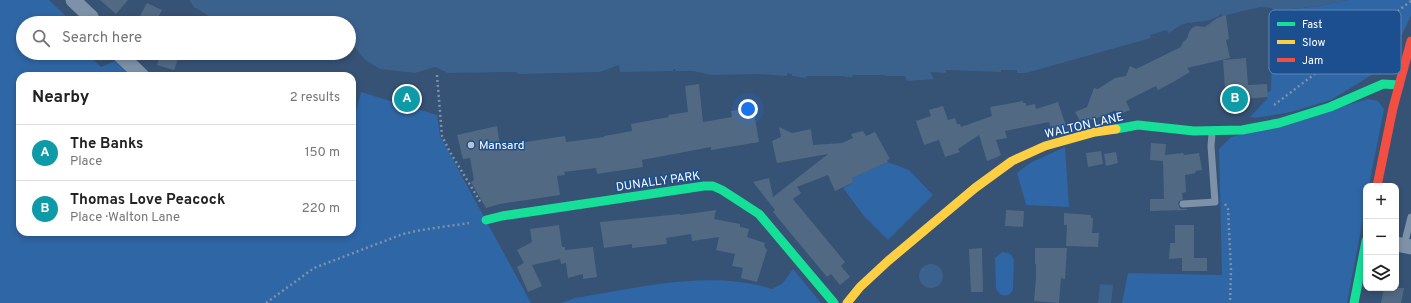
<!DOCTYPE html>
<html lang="en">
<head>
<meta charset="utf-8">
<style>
	:root { --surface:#fff; --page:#f2f2f2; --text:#222; --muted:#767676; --line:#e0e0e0; --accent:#b45309 }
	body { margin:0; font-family:Overpass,sans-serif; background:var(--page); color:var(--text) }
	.controls { position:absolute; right:12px; bottom:12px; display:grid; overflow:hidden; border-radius:8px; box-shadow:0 2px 6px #0003 }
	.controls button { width:36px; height:36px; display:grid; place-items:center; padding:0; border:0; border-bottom:1px solid var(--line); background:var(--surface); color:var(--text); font:20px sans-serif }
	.you { position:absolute; left:748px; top:109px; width:14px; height:14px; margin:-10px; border:3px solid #fff; border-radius:50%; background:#1a73e8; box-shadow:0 0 0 6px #1a73e833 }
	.badge { display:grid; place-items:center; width:26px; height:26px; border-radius:50%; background:var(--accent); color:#fff; font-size:13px; font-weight:700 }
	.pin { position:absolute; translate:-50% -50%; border:2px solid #fff; box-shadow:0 1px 4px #0006 }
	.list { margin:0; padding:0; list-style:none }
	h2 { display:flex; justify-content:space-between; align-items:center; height:52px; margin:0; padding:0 16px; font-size:17px }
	h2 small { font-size:13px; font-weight:400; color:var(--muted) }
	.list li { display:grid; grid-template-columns:26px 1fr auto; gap:12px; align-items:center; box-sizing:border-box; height:56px; padding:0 16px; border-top:1px solid var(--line) }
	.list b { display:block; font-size:15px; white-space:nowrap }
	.list p { margin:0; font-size:13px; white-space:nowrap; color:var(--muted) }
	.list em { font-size:13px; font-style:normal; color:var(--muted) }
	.icon { flex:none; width:22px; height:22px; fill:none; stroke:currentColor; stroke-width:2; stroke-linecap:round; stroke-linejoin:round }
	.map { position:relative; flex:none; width:1411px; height:303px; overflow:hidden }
	.search { position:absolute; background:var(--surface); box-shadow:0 2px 6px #0003; left:16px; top:16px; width:340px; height:44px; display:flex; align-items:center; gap:10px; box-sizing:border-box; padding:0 14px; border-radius:22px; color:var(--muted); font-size:15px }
	.panel { position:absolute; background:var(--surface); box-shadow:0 2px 6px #0003; left:16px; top:72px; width:340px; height:164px; border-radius:12px }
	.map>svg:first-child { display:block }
	.green { fill:#2f66a5 }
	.water { fill:#3b618d }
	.building { fill:#526984 }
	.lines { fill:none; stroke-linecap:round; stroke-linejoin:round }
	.path { stroke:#7d92a8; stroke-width:2.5; stroke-dasharray:2 3; stroke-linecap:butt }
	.lane { stroke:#7d92a8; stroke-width:7 }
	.street { stroke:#7d92a8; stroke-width:15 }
	.fast { stroke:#16e098; stroke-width:9 }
	.slow { stroke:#ffcf43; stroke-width:9 }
	.jam { stroke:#f24e42; stroke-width:9 }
	.poi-dot { fill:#b9c2ce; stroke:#1b4f8f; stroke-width:1.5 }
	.labels { text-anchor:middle; stroke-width:3; stroke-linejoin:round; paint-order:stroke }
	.street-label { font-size:12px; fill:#fff; stroke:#1b4f8f }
	.poi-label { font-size:12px; fill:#fff; stroke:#1b4f8f; text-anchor:start }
	.key { fill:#1b4f8f; stroke:#5f84b1; stroke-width:1 }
	.key-label { font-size:11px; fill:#fff }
</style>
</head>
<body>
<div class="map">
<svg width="1411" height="303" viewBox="0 0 1411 303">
	<rect width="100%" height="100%" fill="#365274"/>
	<!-- green -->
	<g class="green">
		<path d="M0,0h49l24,23h-50v30h63l15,14 14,-6 15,15h-110v156h332v-104l9,-36 76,23 3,21 91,167h-531z"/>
		<path d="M1348,0h63v16l-16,33 -25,27 -39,24 -40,12 -36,6 -5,-1 17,-18 1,-7 3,-1 2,-80 47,-5z"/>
		<path d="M1368,99l10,2 6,8 -15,77h-3v18l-19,99h-225l6,-30 94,2 -3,-126 12,-12z"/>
		<path d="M1065,147l4,60 -43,-2 -9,-32 13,-10z"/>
		<path d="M888,162l21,8 24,25 -45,45 -24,-24 -21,-28 11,-6 -2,-4z"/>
		<path d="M1002,252c7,1 10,1 12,9l-1,29c-3,5 -7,7 -13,4l-4,-5 -1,-31z"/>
		<path d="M793,269l28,34h-260l14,-5c62,-10 135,-29 197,-9l11,-6z"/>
	</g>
	<!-- water -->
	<g class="water">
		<path d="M189,0h1159l-28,6 -47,5 -1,-3 -12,-1 -38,9 -1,-2c-13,10 -23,6 -37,10 -6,1 -10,7 -16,9l-1,-3 -17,5 1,3 -125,35h-9v-3h-16v2l-55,-2v3l-16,-1 4,7c-4,1 -21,1 -27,2l-2,-5h-19l-1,-1h-32l-1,2h-7l-1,-1h-38v2l-14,-2v-2l-5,-1v3l-30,-2 -45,1 -19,-4h-17l-1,-2h-2v2l-53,1 -1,-7 -19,7 -81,2 -3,-2 -68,1 -13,-6 -20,6 -35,-4 -15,-9 -11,-14 -5,-1v-22h-129l-26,-16z"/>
		<path d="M278,53h40l-8,5z"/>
		<circle cx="931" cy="276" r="12"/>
		<path d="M1100,284l13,1 -2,18h-13z"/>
	</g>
	<!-- building -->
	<g class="building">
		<path d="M100,0h28l-12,14z"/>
		<path d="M147,3l15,7 -7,13h-19z"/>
		<path d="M1226,15l3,24 -3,1 4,18 -43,10 3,4 -15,9 -17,9 -2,-4 -30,15 4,9 -12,5 -3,-5 -12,6 -22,7 -6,-11 12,-5 7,-19 4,1 17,-11 11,-2 4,-10 6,3 45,-22 2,-5 4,-3 2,-7 3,-4 4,-2 9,1 12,-9z"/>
		<path d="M161,53h19l-6,17 -17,-5z"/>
		<path d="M1246,58l2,27 19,-1 1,13 -39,3 -1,-12 -3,1 -2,-29z"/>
		<path d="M699,84l4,38 29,-5 -1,-6 22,-4 6,35 -48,8v-3l-69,13 1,7 -46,7 -1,-6 -32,4 1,3 -8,1 3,19 -60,9 -14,4 -15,-26 3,-2 -4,-22 -7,1 -6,-24 40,-9 3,20 65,-10 1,6 38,-5v-1l28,-5 -1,-7 38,-7 -1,-2 20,-3 -3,-26z"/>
		<path d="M1023,101v2h3v3l9,-2 1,5 22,-7 8,24 -14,5 -3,-9 -44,9 2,7 -11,2 5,15 -6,3 -8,3 -8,-26 -21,14 2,3 -15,5 -6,-17 -15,5 -8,-24 15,-5 -2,-6 14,-4 5,14 7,-2 2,6h3l1,3 31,-11 -2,-9z"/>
		<path d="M779,127l13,6 19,-4 2,16 29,-2 11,-5 -2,-4 12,-3 3,5 9,-4 15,27 -3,1 1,2 -36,16 2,4 -19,9 -7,-16 -31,12 4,6 -8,6 52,63 -4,4 9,11 -10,8 -9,-11 -4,3 -54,-65 2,-2 -22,-28 16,-4 4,19 55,-43 -51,9 -5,-22 9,-4z"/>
		<path d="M1151,143l15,1 -1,11 18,-2 1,2 15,-2 3,17 -7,1 1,2 -11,2 1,17 -4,1 1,6 -5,3 1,5 2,2h6v1l-37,1v-12h14l-1,-38 -13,-1z"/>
		<path d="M1101,151l2,13 -15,3 -2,-14z"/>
		<path d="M1116,152l2,11 -12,3 -2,-12z"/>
		<path d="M716,210l-2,9 26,5v3l9,2 -2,8 18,6 -1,3 3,4 -10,32 -16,-4 2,-10 -11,-2 3,-12 -19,-4 3,-13 -27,4 -1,-7 -25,4 1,6 -35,4v-4l-28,4 -4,-26 80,-8v1z"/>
		<path d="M1006,210l18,1 -1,16 -18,-1z"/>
		<path d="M1064,213l27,2v3h2l-1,15h7l-1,14 -32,-1 1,-21h-3z"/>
		<path d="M559,225l3,22h3v3l28,-3 4,30 -14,2v-5l-15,4 -2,-15 -5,1 -1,-5 -28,6 10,21 -14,6 -11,-25 7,-4 -7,-13 15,-8 -2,-13z"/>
		<path d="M1175,225h19v33h13v13h-25v-13l-13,1 1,-16h5z"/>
		<path d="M982,248l1,44h-12l-2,-43z"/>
		<path d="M1035,248h32l-2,31 -4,-1 -2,25 -25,-2 2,-23v-14h-1z"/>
		<path d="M1384,288h20l-3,15h-20z"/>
	</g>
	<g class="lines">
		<!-- path -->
		<g class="path">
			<path d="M437,75l5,61 8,16 31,51"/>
			<path d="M1274,105l137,-104"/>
			<path d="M1225,204l3,5 3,61 -1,33"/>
			<path d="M266,303l48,-35 89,-34 18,-4 48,-7"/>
		</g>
		<!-- lane -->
		<g class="lane">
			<path d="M1183,204l32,-2 -4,-56 1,-12"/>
			<path d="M1404,245l7,-28"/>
		</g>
		<!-- street -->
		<g class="street">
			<path d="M73,0l18,17 3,6"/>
			<path d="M118,53l24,23"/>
			<path d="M1396,244l15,3"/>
		</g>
		<!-- fast -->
		<g class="fast">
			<path d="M1116,129l22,-4 56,6 48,-1 37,-7 51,-16 53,-23 16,1"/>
			<path d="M486,220l16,-4 202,-30h9l9,4 37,24 75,89"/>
			<path d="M1354,303l12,-62"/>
		</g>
		<!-- slow -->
		<path class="slow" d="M847,303l13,-16 28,-26 87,-73 37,-27 33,-15 50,-14 21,-3"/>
		<!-- jam -->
		<path class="jam" d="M1377,186l16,-78 18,-67"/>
	</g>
	<!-- markers -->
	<circle class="poi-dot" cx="471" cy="145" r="4"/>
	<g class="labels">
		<!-- street labels -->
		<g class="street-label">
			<text transform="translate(1084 125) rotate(-13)" y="4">WALTON LANE</text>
			<text transform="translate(658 181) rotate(-8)" y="4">DUNALLY PARK</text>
		</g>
		<!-- poi labels -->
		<g class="poi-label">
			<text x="479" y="149">Mansard</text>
		</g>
	</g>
	<!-- legend -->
	<rect x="1269" y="10" width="132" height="64" rx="6" class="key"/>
	<rect x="1277" y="22" width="18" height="4" fill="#16e098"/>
	<rect x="1277" y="40" width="18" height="4" fill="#ffcf43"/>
	<rect x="1277" y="58" width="18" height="4" fill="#f24e42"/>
	<g class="key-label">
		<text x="1302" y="28">Fast</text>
		<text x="1302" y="46">Slow</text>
		<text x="1302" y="64">Jam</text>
	</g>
</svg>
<div class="controls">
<button>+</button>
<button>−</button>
<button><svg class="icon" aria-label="layers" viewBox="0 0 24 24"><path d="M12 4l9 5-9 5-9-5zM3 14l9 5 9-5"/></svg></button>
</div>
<div class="you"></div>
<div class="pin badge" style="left:407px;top:99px;background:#0f9aa8">A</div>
<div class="pin badge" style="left:1235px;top:99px;background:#0f9aa8">B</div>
<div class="search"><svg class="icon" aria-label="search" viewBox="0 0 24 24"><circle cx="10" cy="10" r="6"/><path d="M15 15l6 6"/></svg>Search here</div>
<section class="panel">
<h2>Nearby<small>2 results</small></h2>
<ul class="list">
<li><span class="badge" style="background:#0f9aa8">A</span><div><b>The Banks</b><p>Place</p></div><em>150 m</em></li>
<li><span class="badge" style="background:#0f9aa8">B</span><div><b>Thomas Love Peacock</b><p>Place · Walton Lane</p></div><em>220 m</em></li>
</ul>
</section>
</div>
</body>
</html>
